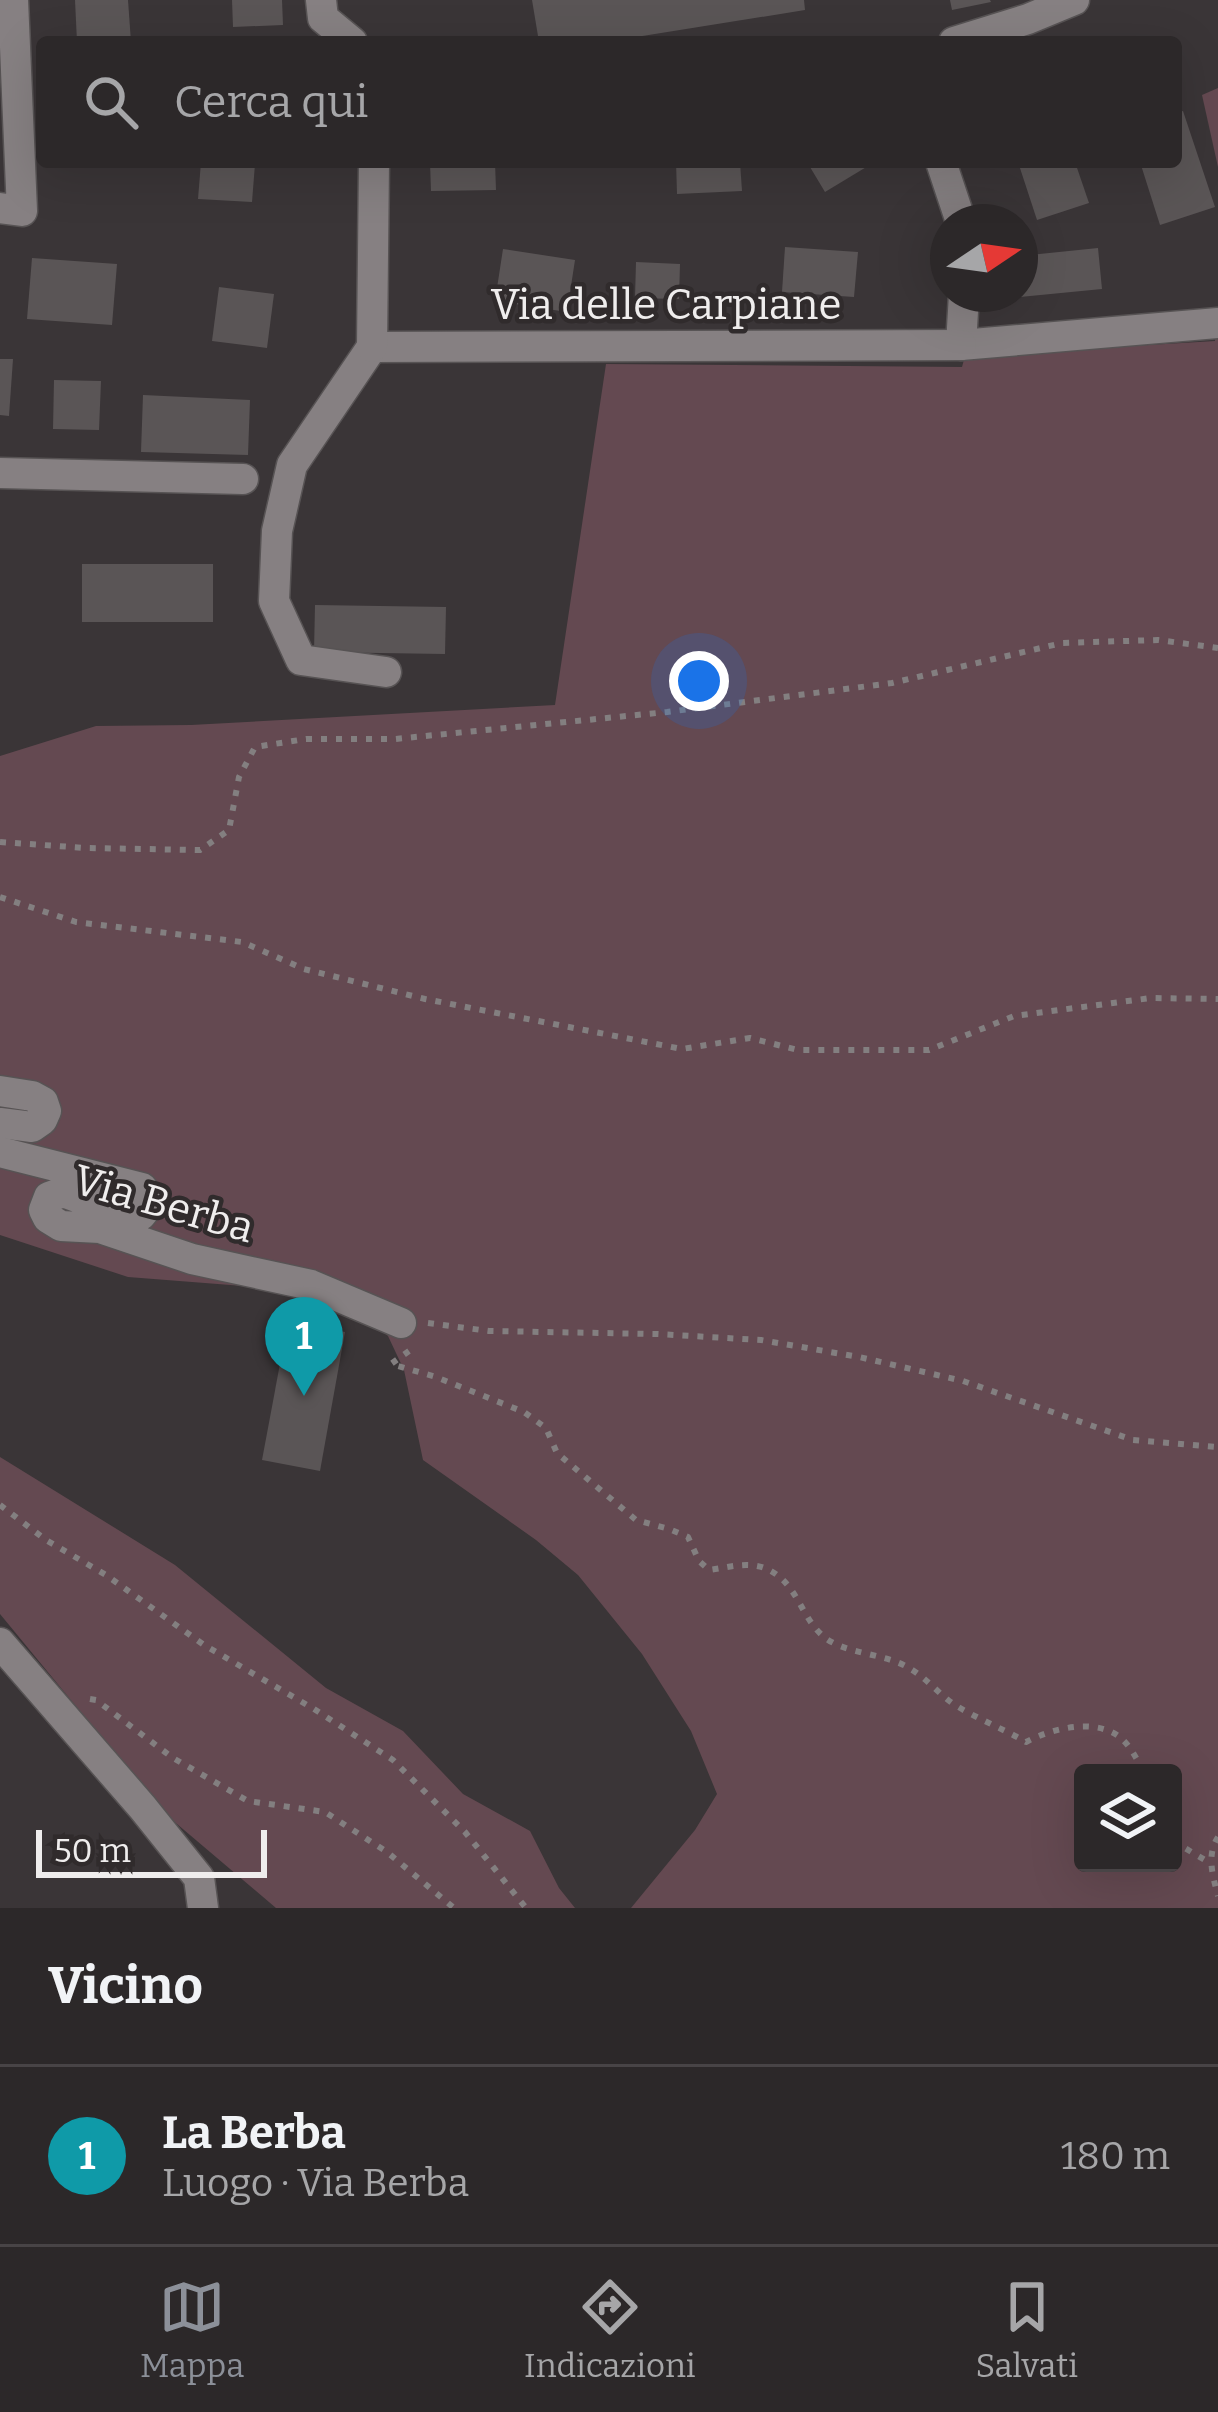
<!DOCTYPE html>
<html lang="it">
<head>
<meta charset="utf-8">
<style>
	:root { --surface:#2c2829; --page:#383435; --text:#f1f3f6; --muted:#a6a6a8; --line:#484446; --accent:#8c9099 }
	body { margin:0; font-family:Bitter,serif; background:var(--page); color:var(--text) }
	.controls { position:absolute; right:36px; bottom:36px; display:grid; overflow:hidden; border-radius:12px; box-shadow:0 12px 48px #0002 }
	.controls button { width:108px; height:108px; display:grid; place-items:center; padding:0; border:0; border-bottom:3px solid var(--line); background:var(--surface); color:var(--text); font:60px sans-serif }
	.compass { position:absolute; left:930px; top:204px; width:108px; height:108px; border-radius:50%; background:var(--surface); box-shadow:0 12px 48px #0002; rotate:77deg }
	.scale { position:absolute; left:36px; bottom:30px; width:231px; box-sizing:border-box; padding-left:12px; border:6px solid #efeded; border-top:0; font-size:33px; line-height:42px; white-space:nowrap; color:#efeded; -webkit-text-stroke:9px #302b2c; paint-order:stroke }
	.you { position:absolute; left:699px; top:681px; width:42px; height:42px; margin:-30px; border:9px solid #fff; border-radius:50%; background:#1a73e8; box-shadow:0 0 0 18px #1a73e833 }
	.badge { display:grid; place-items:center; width:78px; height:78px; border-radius:50%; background:var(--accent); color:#fff; font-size:39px; font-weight:700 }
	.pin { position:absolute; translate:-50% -99px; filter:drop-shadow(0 3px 6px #0008) }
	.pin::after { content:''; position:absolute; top:63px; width:42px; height:36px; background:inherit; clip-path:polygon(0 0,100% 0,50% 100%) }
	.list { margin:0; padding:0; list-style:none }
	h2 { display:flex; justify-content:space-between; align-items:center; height:156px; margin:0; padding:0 48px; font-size:51px }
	h2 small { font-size:39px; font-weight:400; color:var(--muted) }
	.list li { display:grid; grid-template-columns:78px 1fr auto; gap:36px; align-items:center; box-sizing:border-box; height:180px; padding:0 48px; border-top:3px solid var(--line) }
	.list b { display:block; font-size:45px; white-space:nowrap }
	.list p { margin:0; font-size:39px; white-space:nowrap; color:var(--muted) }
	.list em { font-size:39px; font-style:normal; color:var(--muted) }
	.icon { flex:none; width:66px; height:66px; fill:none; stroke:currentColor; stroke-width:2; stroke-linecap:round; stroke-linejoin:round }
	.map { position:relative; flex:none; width:1218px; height:1908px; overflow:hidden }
	.search { position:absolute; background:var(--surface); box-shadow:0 12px 48px #0002; left:36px; right:36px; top:36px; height:132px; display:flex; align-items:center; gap:30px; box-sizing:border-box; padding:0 42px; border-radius:12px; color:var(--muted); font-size:45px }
	.sheet { height:336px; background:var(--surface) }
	nav { display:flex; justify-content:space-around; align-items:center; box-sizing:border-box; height:168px; border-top:3px solid var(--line); background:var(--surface); font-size:33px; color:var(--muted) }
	nav a { display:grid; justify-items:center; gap:6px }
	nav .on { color:var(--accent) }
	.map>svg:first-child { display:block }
	.green { fill:#644951; fill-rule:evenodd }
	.building { fill:#5a5556 }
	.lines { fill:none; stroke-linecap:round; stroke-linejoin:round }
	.street-casing { stroke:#575354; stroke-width:33 }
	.path { stroke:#837f80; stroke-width:6; stroke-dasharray:6 9; stroke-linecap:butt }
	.street { stroke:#868082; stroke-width:30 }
	.labels { text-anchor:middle; stroke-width:9; stroke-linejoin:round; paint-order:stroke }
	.street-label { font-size:42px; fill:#efeded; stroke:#302b2c }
</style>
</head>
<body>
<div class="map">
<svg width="1218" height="1908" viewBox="0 0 1218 1908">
	<rect width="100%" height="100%" fill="#3a3537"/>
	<!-- green -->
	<g class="green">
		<path d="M1218,88v79l-16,-72z"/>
		<path d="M1218,315v1593h-587l64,-78 22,-36 -26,-63 -49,-77 -64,-79 -42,-35 -113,-80 -19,-90 -16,-34 -34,-35 -98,-14 -128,-10 -128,-42v-479l96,-30 95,-1 364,-20 51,-341 356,3 3,-11 250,-15zM1083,1773h90v90h-90z"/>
		<path d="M0,1457l175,108 151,123 77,43 60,63 67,37 29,57 16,20h-299l-112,-95 -164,-199z"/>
	</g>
	<!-- building -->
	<g class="building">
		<path d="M75,0h53l3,42h-54z"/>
		<path d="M232,0h50l1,25 -50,2z"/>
		<path d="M532,0h272l1,10 -200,32h-66z"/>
		<path d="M950,0h40l1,2 -39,8z"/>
		<path d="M1183,111l32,96 -55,18 -20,-63h36v-49z"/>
		<path d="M201,162l54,2 -3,38 -54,-3z"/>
		<path d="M430,162h65l1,28 -65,1z"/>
		<path d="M676,162h64l2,29 -65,3z"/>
		<path d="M807,162h59l2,4 -43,26z"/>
		<path d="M1018,162h57l14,41 -52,17z"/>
		<path d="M785,247l73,5 -4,45 -72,-5z"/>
		<path d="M1098,248l4,41 -82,8v-41z"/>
		<path d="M503,249l72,11 -8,52 -72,-11z"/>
		<path d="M32,258l85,6 -5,61 -85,-6z"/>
		<path d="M636,262l44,2 -1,35 -44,-1z"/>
		<path d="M219,287l55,7 -7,54 -55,-7z"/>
		<path d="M0,359h13l-4,57 -9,-1z"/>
		<path d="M54,380l47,1 -2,49 -46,-1z"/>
		<path d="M143,395l107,5 -2,55 -107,-3z"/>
		<rect x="82" y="564" width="131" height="58"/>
		<path d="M315,605l131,2 -1,47 -131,-2z"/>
		<path d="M288,1321l57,11 -25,139 -58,-11z"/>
	</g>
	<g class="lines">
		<defs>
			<g id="street">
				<path d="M321,0l2,18 29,24"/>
				<path d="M954,42l74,-23 46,-19"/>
				<path d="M941,162l20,60"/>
				<path d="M0,208l22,3 -9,-211"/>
				<path d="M964,294l-3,51 257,-22"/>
				<path d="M372,347l589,-2"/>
				<path d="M372,347l-80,118 -15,66 -3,70 27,59 85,12"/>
				<path d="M372,347l2,-185"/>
				<path d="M0,473l243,6"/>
				<path d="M0,1091l32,5 11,6 3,9 -4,9 -10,7 -32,-4"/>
				<path d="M0,1152l142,36 5,7 2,10 -8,10 -11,2 -67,-25 -14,5 -5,13 4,8 13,8 39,2 92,31 119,26 90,38"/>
				<path d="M0,1643l143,165 56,70 4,30"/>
			</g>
		</defs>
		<!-- street casing -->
		<use href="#street" class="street-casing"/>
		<!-- path -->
		<g class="path">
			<path d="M0,842l86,6 114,2 29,-20 10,-53 16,-30 51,-8h89l272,-27 225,-29 170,-40 96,-3 60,8"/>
			<path d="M0,897l76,25 166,20 62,27 121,30 257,50 68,-11 48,12h131l85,-34 137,-18 67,1"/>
			<path d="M428,1323l61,8 168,3 104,6 98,17 104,24 170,59 85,7"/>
			<path d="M409,1351l-18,13 45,13 88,35 22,16 11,25 79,67 33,9 19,8 11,24 10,9c22,-3 42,-10 62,1 27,15 30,46 52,65 20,18 62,17 86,32 16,9 28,24 43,35 23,15 50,25 74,39 26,-14 74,-26 98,-1 9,9 14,22 22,32"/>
			<path d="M0,1505l46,35 60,35 98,70 110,64 79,51 72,72 61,76"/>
			<path d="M90,1699l6,1 77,58 75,43 77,11 62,40 67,56"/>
			<path d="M1218,1837c-12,19 -5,39 0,59"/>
			<path d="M1173,1841l37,22"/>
		</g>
		<!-- street -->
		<use href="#street" class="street"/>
	</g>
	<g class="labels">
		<!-- street labels -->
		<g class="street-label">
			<text x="666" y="319">Via delle Carpiane</text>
			<text transform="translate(164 1203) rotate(16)" y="15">Via Berba</text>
		</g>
	</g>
</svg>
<div class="controls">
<button><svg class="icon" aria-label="layers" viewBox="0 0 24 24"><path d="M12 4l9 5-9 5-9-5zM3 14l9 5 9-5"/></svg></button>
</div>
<svg class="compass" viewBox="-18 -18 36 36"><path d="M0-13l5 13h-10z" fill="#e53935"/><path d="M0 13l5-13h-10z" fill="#a6a6a8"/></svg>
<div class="scale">50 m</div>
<div class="you"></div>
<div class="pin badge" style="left:304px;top:1396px;background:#0f9aa8">1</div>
<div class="search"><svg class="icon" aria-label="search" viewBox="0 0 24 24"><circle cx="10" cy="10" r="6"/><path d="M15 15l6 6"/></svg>Cerca qui</div>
</div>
<section class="sheet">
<h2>Vicino<small></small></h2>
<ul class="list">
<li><span class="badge" style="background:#0f9aa8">1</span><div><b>La Berba</b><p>Luogo · Via Berba</p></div><em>180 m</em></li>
</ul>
</section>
<nav>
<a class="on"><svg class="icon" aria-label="map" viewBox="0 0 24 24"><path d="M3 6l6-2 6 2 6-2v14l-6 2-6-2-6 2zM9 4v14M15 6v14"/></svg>Mappa</a>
<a><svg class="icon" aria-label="directions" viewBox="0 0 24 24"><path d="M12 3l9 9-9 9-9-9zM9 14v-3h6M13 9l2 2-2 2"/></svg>Indicazioni</a>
<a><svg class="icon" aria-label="saved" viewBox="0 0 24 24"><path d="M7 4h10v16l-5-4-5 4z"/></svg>Salvati</a>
</nav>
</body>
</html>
